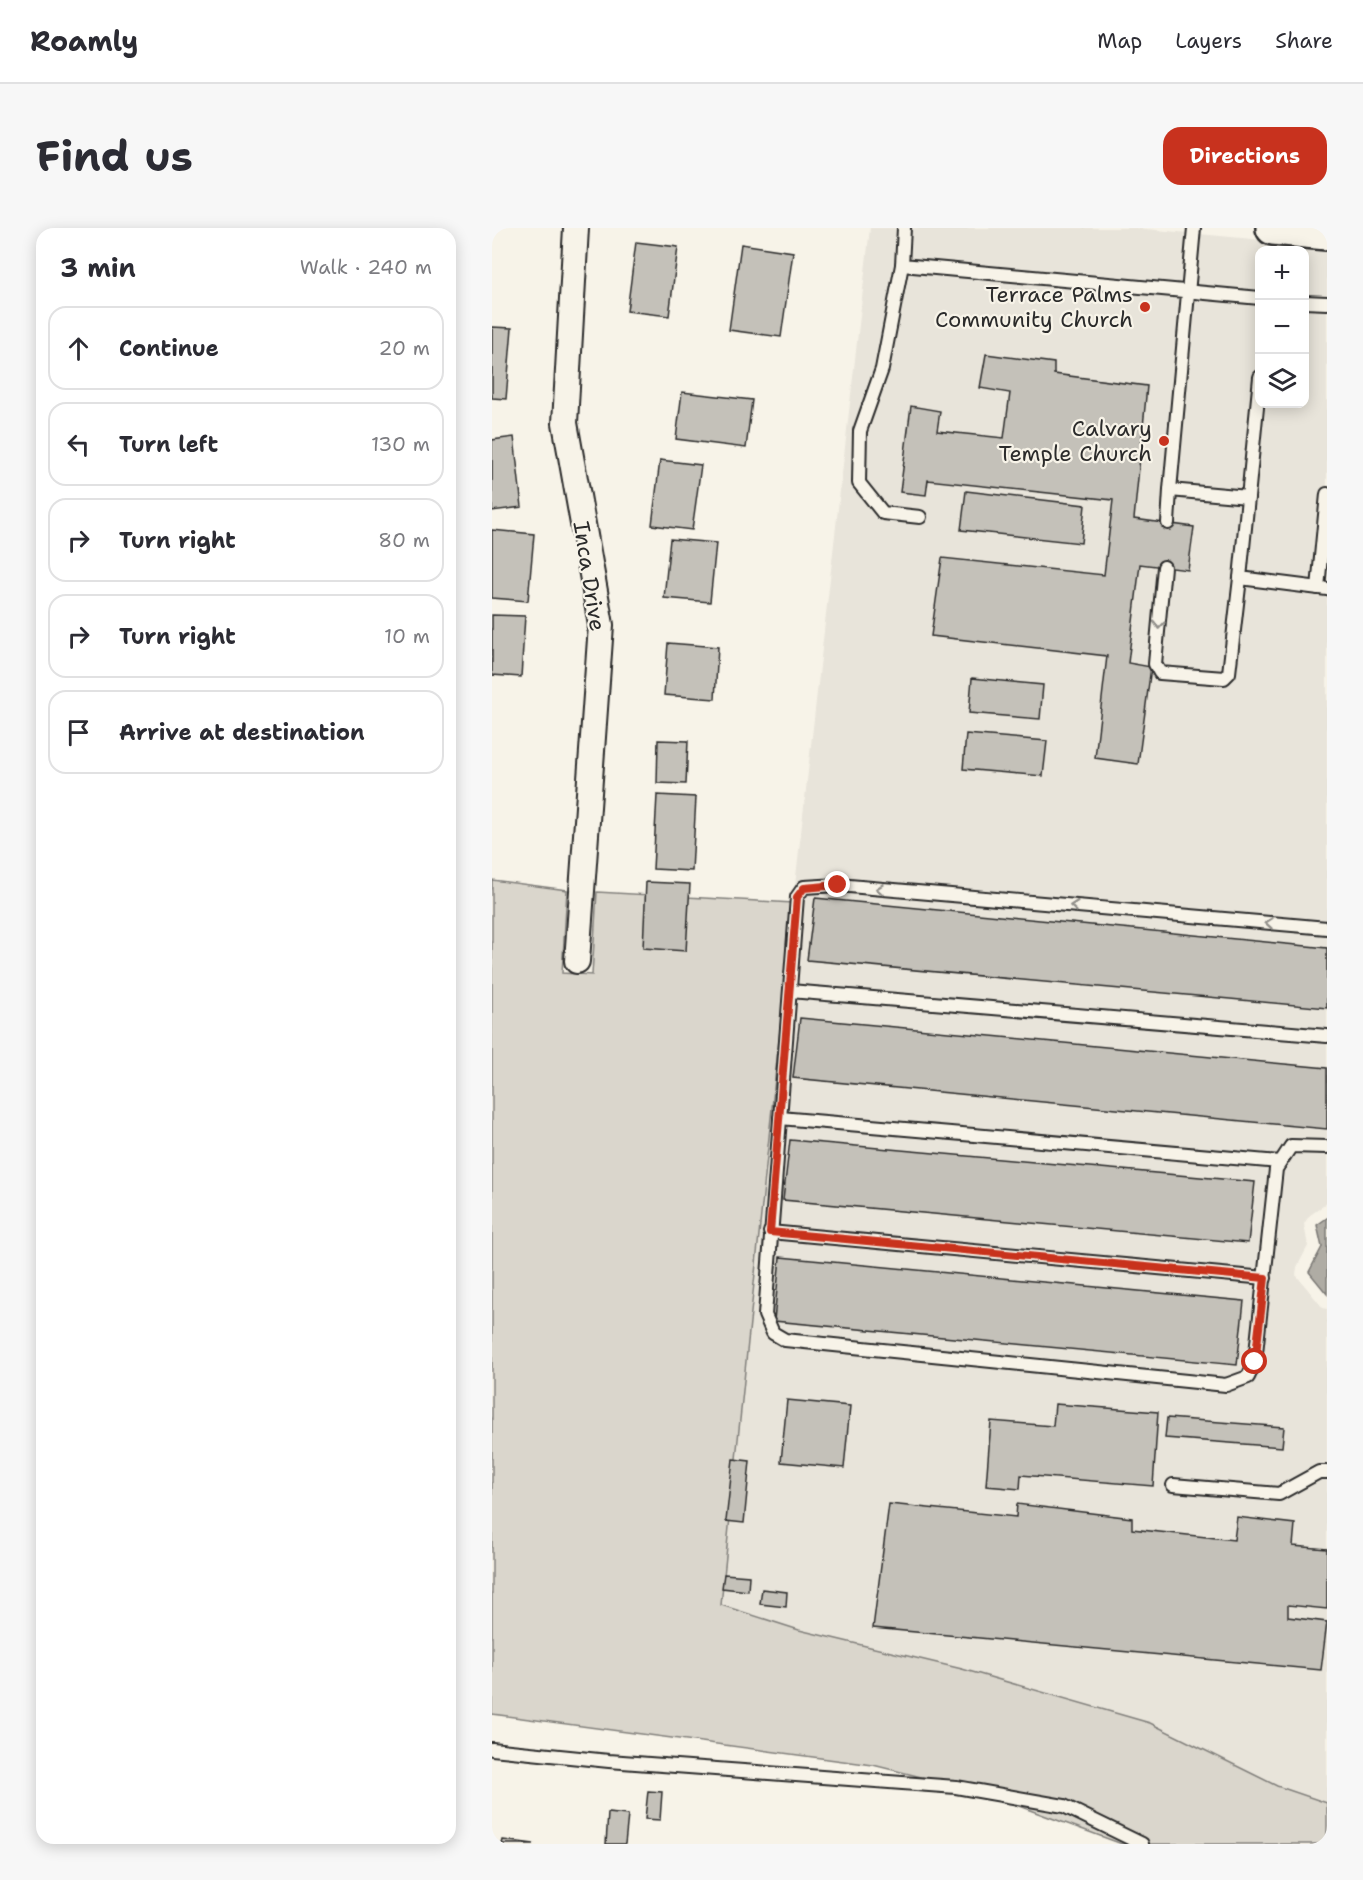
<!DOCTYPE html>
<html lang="en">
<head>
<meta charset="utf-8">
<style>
	:root { --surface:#fff; --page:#f7f7f7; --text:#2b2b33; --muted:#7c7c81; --line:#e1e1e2; --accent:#c8321e }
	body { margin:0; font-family:"Shantell Sans",sans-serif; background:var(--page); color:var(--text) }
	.controls { position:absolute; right:18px; top:18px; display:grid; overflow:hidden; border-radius:12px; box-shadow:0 3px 15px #0003 }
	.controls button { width:54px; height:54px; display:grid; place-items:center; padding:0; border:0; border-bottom:2px solid var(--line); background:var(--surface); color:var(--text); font:30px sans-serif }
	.stop { position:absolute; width:18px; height:18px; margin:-14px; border:4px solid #c8321e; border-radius:50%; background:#fff }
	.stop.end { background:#c8321e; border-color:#fff; box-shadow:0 2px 6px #0008 }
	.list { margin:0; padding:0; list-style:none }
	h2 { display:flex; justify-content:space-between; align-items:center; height:78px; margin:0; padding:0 24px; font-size:26px }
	h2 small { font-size:20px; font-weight:400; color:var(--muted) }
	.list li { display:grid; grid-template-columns:39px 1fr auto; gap:18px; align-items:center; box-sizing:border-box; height:84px; margin:0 12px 12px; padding:0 12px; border:2px solid var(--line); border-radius:18px }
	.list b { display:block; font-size:22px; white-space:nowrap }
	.list em { font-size:20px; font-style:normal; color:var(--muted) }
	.icon { flex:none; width:33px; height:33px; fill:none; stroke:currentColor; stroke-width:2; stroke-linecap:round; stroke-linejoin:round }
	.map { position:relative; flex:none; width:835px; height:1616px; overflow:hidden; border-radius:18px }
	header { display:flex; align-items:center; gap:36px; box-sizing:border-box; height:84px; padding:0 30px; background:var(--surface); border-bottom:2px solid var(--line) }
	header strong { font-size:28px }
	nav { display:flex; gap:33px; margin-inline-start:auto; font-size:21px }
	.intro { display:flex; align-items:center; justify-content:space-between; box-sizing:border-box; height:144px; padding:0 36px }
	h1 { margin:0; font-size:42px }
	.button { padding:15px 27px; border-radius:18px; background:var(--accent); color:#fff; font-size:21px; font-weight:700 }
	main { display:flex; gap:36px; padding:0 36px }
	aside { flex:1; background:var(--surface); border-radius:18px; box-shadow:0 3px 15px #0003 }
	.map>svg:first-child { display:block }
	.built { fill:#e8e4da; fill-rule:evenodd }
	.green { fill:#dad6cc; stroke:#82807c; stroke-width:1.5 }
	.water { fill:#afaca4; stroke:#7a7874; stroke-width:1.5 }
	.building { fill:#c4c1b9; stroke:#2b2b2b; stroke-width:1.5 }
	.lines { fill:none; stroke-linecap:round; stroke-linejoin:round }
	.lane-casing { stroke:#2b2b2b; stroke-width:16 }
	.street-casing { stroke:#2b2b2b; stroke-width:28 }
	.secondary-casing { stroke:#2b2b2b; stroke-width:38 }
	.lane { stroke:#f7f3e8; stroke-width:12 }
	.street { stroke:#f7f3e8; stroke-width:24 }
	.secondary { stroke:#f7f3e8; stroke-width:33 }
	.oneway { stroke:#918f8a }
	.route { stroke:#c8321e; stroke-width:8 }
	.poi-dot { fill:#c8321e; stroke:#f7f3e8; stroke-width:2 }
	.labels { text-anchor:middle; stroke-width:4.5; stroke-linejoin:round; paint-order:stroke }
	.poi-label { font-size:22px; fill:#2b2b2b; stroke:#f7f3e8; text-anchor:end }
	.street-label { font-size:22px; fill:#2b2b2b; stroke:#f7f3e8 }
</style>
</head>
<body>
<header>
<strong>Roamly</strong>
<nav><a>Map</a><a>Layers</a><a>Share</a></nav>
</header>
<div class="intro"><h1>Find us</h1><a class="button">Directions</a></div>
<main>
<aside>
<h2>3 min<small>Walk · 240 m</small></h2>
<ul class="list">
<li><svg class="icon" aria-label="ahead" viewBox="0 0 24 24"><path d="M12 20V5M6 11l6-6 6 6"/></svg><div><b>Continue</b></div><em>20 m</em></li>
<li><svg class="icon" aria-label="left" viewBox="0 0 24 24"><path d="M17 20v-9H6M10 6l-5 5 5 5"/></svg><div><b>Turn left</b></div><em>130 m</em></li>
<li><svg class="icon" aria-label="right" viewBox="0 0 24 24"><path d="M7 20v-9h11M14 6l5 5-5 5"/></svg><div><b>Turn right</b></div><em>80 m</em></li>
<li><svg class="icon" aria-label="right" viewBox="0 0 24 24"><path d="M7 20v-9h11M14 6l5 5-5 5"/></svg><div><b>Turn right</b></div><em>10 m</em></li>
<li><svg class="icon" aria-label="arrive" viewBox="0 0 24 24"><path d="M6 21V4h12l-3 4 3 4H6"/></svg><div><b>Arrive at destination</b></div></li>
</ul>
</aside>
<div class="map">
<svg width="835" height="1616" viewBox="0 0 835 1616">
	<rect width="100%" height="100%" fill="#f7f3e8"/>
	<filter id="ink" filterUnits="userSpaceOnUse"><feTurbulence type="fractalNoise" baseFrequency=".0167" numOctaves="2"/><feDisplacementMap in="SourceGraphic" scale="12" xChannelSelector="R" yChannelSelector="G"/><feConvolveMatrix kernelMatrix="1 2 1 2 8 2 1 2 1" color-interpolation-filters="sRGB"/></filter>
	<g filter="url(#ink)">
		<!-- built -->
		<path class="built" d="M378,0h265l192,18v957l-18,13 -5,8 4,22 -11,21 -1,8 27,33 4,1v494l-50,-17 -127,-63 -351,-93 -78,-25 72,-702zM768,22h44v154h-44z"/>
		<!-- green -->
		<path class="green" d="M0,652l75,10 -5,83 30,2 5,-83 196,11 -72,702 78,25 163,39 188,54 127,63 50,17v41h-205l-144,-53 -105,-26 -381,-51z"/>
		<!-- water -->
		<path class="water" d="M835,990v76l-18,-22 13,-25 -5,-22z"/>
		<!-- building -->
		<g class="building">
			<path d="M144,14l42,5 -9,69 -42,-5z"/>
			<path d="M249,16l52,8 -12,85 -52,-7z"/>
			<path d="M0,99l20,1 -6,71 -14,-1z"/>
			<path d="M494,126l68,9v11l93,12 -13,133 60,8 -6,43 -48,-6 -12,99 23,4 -13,97 -43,-6 12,-102 -176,-20 11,-78 162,17 9,-75 -185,-20 -2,15 -26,-3 11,-86 29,5 -3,20 67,7 6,-45 -30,-5z"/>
			<path d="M190,164l70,8 -6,48 -70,-9z"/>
			<path d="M22,209l8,70 -30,4v-71z"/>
			<path d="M168,232l41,5 -9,65 -40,-5z"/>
			<path d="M474,263l119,14 -4,38 -120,-13z"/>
			<path d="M0,302l42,4 -6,67 -36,-3z"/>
			<path d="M178,311l46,4 -6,59 -46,-4z"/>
			<path d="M0,387l33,1 -4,61 -29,-2z"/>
			<path d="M176,415l50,4 -3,52 -51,-4z"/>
			<path d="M480,450l71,7 -3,34 -71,-6z"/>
			<path d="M474,506l81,7 -4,35 -80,-7z"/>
			<path d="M166,512l30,1 -2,43 -29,-1z"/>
			<path d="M165,567l39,2 -4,74 -39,-2z"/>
			<path d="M154,654l44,2 -4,67 -43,-3z"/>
			<path d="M323,670l512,50v60l-520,-48z"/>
			<path d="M308,790l527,50v61l-534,-51z"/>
			<path d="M298,912l465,42 -7,61 -465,-43z"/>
			<path d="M288,1029l464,44 -7,64 -463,-44z"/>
			<path d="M295,1172l63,6 -6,62 -63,-6z"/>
			<path d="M563,1176l103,8 -5,74 -132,-11 -1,14 -34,-3 5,-65 62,5z"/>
			<path d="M675,1190l117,9 -2,20 -117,-9z"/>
			<path d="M241,1231l17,2 -6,62 -18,-2z"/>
			<path d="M397,1276l127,13 1,-13 115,14v11l102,11 3,-23 58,7 -2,22 34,3v60l-39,-4v12l39,5 -6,48 -448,-42z"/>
			<path d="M232,1346l25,2 -1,15 -26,-3z"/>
			<path d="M270,1361l25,3 -1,15 -26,-3z"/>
			<path d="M156,1563l14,1 -2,28 -15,-1z"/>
			<path d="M116,1585l20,2 -3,29h-19z"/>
			<path d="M11,1612l31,4h-32z"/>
		</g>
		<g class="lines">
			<defs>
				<g id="lane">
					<path d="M412,0l-2,37 358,33"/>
					<path d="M702,0l-24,262 78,7"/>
					<path d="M410,37l-20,104 -22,62 -1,52 24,30 37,4"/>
					<path d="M812,74l23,1"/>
					<path d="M768,149l-20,201 87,11"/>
					<path d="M676,295l2,-33"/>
					<path d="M672,339l-9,97 5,9 64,5 5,-5 11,-95"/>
					<path d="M826,360l9,-94"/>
					<path d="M835,700l-489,-43 -34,2 -7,10 -32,418 8,18 12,7 441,45 22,-8 7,-15 21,-193 15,-23 36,1"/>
					<path d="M298,763l537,45"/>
					<path d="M288,890l500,44"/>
					<path d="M278,1004l495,46"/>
					<path d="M681,1257l106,9 40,-22h8"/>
					<path d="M0,1521l117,12 347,26 108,19 78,38"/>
				</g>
				<path id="street" d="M84,0l-11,195 36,202 -24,336"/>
				<path id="secondary" d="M781,0l54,5"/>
			</defs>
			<!-- lane casing -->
			<use href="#lane" class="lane-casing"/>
			<!-- street casing -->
			<use href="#street" class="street-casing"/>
			<!-- secondary casing -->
			<use href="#secondary" class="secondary-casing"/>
			<!-- lane -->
			<use href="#lane" class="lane"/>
			<!-- street -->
			<use href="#street" class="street"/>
			<!-- secondary -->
			<use href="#secondary" class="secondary"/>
		</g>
		<!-- one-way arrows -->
		<defs><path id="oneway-chevron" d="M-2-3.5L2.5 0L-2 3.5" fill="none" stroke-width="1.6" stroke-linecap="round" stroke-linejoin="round" transform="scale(1.5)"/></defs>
		<g class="oneway">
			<use href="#oneway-chevron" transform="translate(667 397) rotate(95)"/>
			<use href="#oneway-chevron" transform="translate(388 661) rotate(-175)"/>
			<use href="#oneway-chevron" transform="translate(582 678) rotate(-175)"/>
			<use href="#oneway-chevron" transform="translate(777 695) rotate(-175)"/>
		</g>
	</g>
	<g class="lines" filter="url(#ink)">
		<!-- route -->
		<path class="route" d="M346,657l-34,3 -7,9 -27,335 495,46 -10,84"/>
	</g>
	<!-- markers -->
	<g class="poi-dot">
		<circle cx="653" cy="79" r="6"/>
		<circle cx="672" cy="213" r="6"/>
	</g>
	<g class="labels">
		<!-- poi labels -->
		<g class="poi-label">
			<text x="641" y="74">Terrace Palms<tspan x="641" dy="25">Community Church</tspan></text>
			<text x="660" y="208">Calvary<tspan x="660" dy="25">Temple Church</tspan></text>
		</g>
		<!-- street labels -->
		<g class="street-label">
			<text transform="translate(98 348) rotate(81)" y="8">Inca Drive</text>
		</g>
	</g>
</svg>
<div class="controls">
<button>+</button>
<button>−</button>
<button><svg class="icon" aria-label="layers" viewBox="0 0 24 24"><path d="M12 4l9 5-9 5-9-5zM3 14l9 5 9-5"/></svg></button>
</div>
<div class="stop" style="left:763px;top:1134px"></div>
<div class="stop end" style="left:346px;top:657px"></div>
</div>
</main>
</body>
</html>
